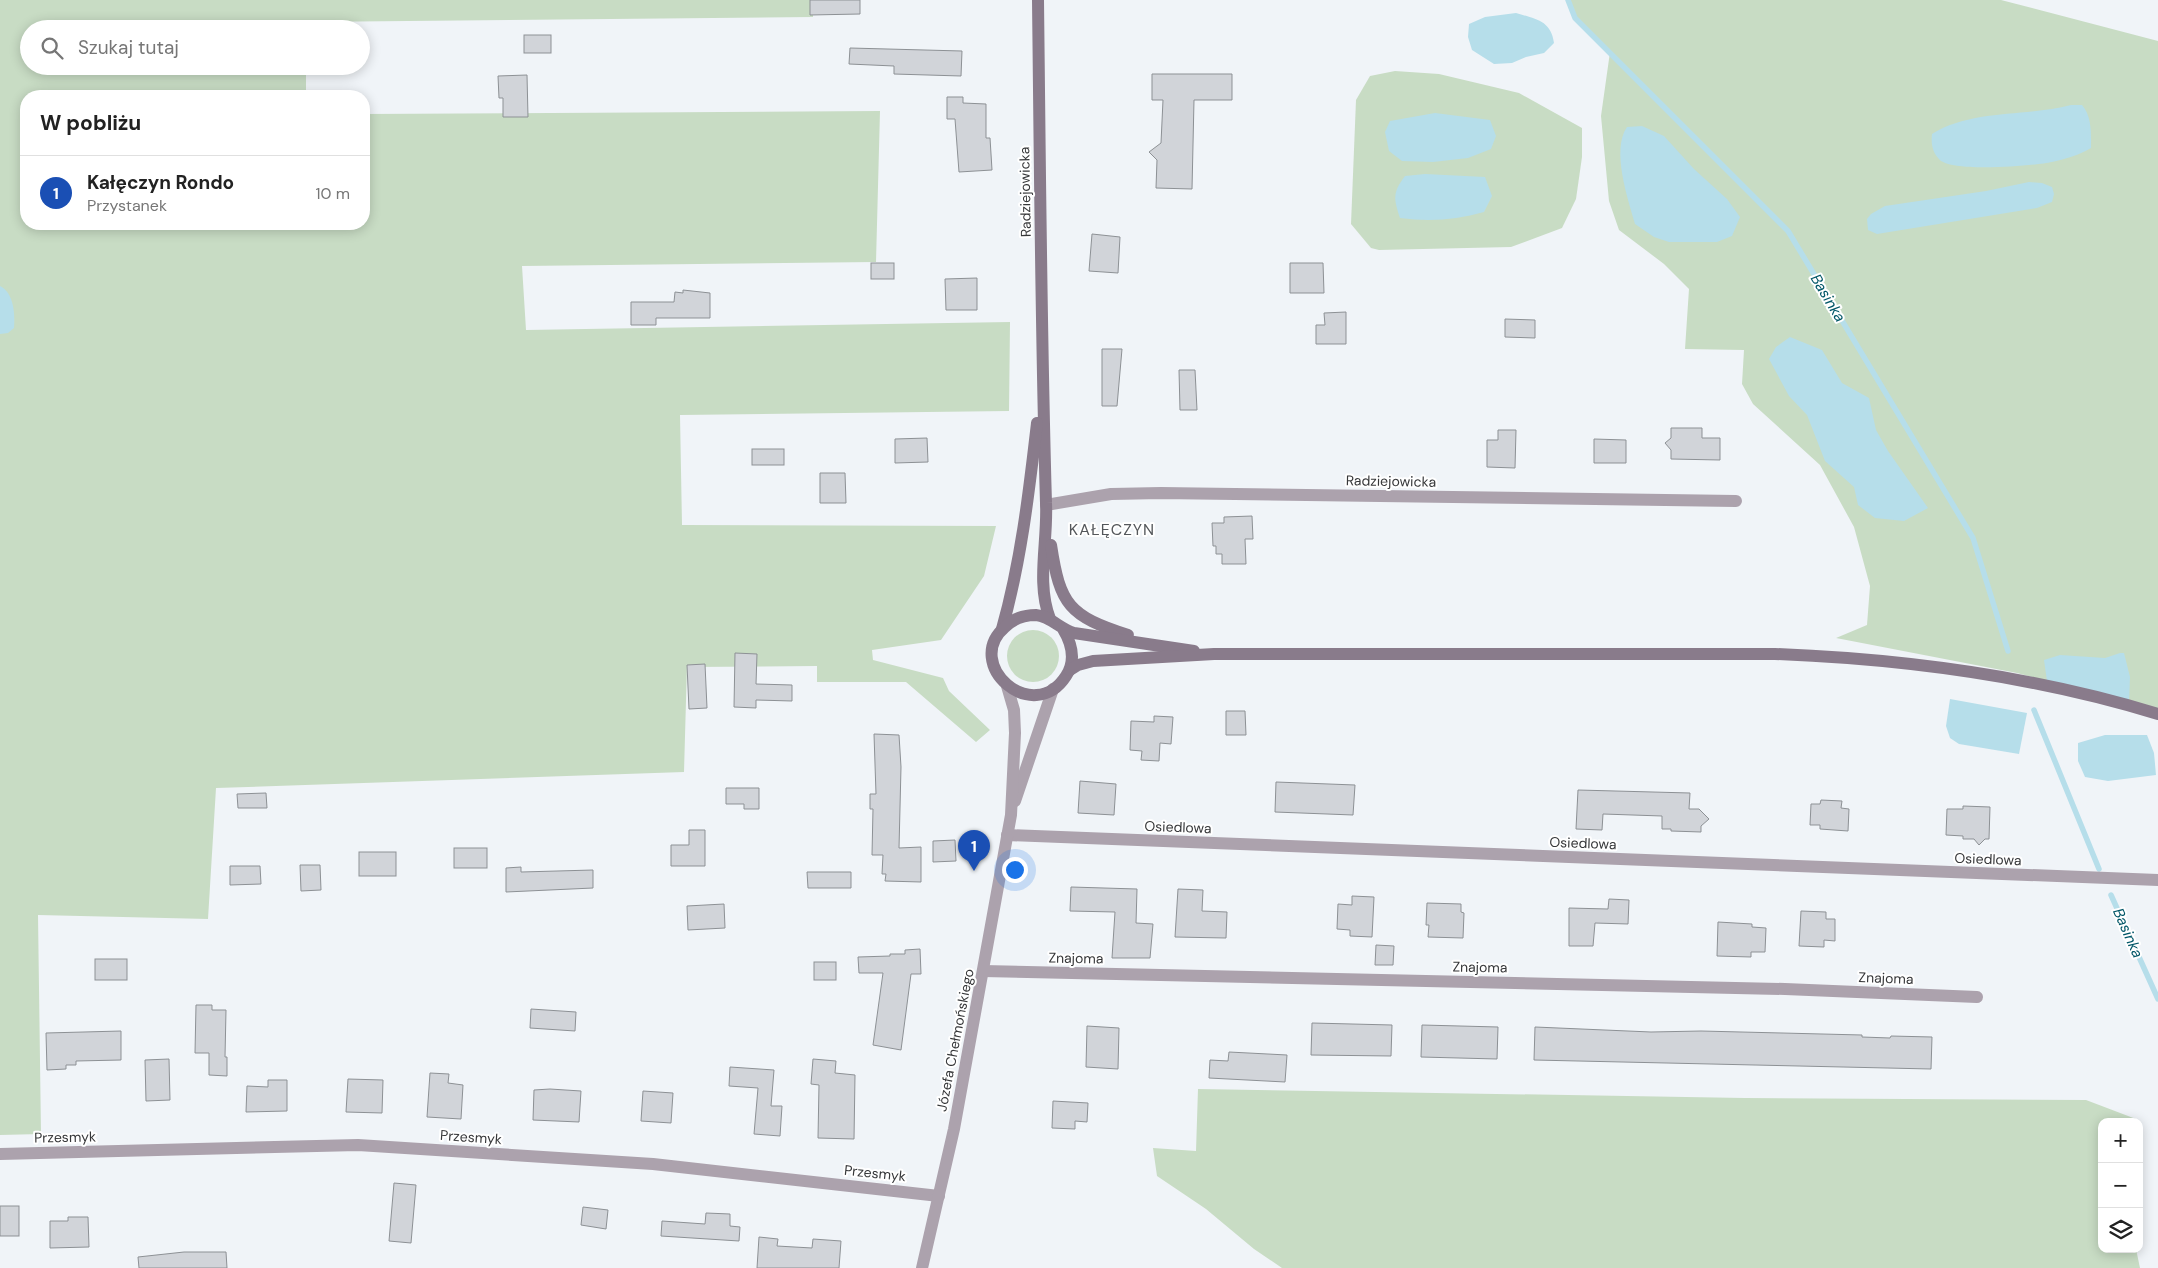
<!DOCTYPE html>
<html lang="pl">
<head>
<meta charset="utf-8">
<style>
	:root { --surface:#fff; --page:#f6f6f6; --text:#222; --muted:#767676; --line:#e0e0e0; --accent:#1a73e8 }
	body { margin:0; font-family:"DM Sans",sans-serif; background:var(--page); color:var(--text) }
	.controls { position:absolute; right:15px; bottom:15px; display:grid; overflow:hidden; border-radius:10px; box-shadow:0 2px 12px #0003 }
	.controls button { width:45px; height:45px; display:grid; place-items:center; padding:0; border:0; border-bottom:1px solid var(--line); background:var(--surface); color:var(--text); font:25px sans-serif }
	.you { position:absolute; left:1014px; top:869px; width:18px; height:18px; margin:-12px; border:4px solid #fff; border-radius:50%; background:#1a73e8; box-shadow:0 0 0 8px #1a73e833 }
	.badge { display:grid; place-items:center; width:32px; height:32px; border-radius:50%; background:var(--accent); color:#fff; font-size:16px; font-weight:700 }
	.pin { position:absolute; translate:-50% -41px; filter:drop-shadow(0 1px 2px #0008) }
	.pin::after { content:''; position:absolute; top:26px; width:18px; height:15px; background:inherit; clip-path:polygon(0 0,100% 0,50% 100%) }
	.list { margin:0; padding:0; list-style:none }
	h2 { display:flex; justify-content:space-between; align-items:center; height:65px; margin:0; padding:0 20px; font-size:21px }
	h2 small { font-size:16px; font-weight:400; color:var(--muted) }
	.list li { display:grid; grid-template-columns:32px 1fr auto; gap:15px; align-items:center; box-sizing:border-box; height:75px; padding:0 20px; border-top:1px solid var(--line) }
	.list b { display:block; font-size:19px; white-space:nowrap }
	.list p { margin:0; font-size:16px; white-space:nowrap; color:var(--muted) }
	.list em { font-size:16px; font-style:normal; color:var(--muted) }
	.icon { flex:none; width:28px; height:28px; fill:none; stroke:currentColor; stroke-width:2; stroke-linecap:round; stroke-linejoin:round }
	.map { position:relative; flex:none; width:2158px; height:1268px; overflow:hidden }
	.search { position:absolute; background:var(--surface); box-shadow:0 2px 12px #0003; left:20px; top:20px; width:350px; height:55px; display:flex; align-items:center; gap:12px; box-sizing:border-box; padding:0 18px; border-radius:28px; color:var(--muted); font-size:19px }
	.panel { position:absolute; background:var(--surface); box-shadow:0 2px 12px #0003; left:20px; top:90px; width:350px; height:140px; border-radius:20px }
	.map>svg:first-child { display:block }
	.green { fill:#c8dcc4 }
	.water { fill:#b6deea }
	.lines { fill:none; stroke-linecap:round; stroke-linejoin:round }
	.stream { stroke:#b6deea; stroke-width:5.5 }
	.building { fill:#d1d4d9; stroke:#8d9195 }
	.minor { stroke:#aca2ad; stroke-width:12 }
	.tertiary { stroke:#aca2ad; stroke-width:12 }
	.secondary { stroke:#897b8b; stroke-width:12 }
	.labels { text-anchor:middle; stroke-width:4; stroke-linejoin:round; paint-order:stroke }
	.street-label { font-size:14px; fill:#363739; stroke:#fff }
	.water-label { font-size:15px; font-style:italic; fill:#005667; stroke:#fff }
	.quarter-label { font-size:16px; letter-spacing:1px; fill:#54575b; stroke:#fff }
</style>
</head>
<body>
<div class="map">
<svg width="2158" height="1268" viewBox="0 0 2158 1268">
	<rect width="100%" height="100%" fill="#f0f4f8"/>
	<!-- green -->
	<g class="green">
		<path d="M0,0h813v17l-507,5v7h-277v37h277v30h-280v128h338v-110l516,-3 -4,151 -354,4 4,64 484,-8 -1,89 -329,4 2,110 314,1 -12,50 -43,64 -69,10 1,10 70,18 6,13 41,39 -14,12 -70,-60h-89v-16l-128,1 -2,-2 -3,107 -468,16 -8,131 -170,-4 3,219 -41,1z"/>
		<path d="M1568,0h433l157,41v669l-141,-37 -181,-35 31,-13 3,-39 -16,-59 -34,-62 -67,-61 -11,-20 2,-34 -59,-1 4,-60 -25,-25 -45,-34 -10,-29 -8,-85 9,-64 -35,-34z"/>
		<path d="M1395,71l44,3 80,19 63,35v29l-6,42 -14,29 -51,19 -132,3 -8,-2 -20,-24 5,-124 14,-24z"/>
		<circle cx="1033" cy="656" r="26"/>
		<path d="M1198,1089l547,9 341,2 50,19 1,3h-35v127h34l4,19h-858l-28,-19 -48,-40 -49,-33 -4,-28 43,3z"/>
	</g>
	<!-- water -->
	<g class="water">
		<path d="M1516,13c19,6 35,7 38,30l-10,10 -18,4 -14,6 -18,1 -22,-14 -4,-13 1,-13 16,-7z"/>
		<path d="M2071,105h11c10,12 9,27 9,43 -12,7 -25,11 -39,14 -19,4 -102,11 -113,-3 -7,-7 -8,-16 -7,-25 40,-25 94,-17 139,-29z"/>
		<path d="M1435,113l55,7 6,16 -5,13 -23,9 -35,4 -31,-1 -13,-10 -4,-19 5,-11z"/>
		<path d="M1642,126l22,10 30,33 33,30 13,18 -8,19 -15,6h-48l-15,-5 -19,-13c-7,-25 -24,-74 -8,-97z"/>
		<path d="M1425,174l60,3 7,19 -8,16c-28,8 -55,10 -84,6 -6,-19 -8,-25 5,-42z"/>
		<path d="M2029,182l13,1 10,4 2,7 -2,8 -15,6 -160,26 -9,-4 -1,-11 4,-5 14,-8 101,-15z"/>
		<path d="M0,286c14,7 15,28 14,42l-6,5 -8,1z"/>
		<path d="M1790,337l32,13 20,33 27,15 7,32 12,21 40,57 -24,13 -29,-3 -17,-13 -4,-18 -29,-26 -18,-46 -18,-19 -20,-37 7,-12z"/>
		<path d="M2120,653h4l6,24 -1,25 -82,-21 -3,-21 16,-5 45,3z"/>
		<path d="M1950,699l77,14 -8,41 -60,-10 -9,-6 -4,-12z"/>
		<path d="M2105,735h42l7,18 2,22 -48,6 -23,-4 -7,-16v-18z"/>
	</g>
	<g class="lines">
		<!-- stream -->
		<g class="stream">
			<path d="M1568,0l7,18 213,213 185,307 35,113"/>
			<path d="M2034,710l65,159"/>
			<path d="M2111,895l47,104"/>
		</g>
	</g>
	<!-- building -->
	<g class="building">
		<path d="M810,0h50v14l-50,1z"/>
		<rect x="524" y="35" width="27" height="18"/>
		<path d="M850,48l112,3 -1,25 -67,-2v-8l-45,-2z"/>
		<path d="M1152,74h80v26h-38l-2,89 -36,-1 1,-28 -8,-8 12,-9 2,-43h-11z"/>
		<path d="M527,75l1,42h-25v-19h-4l-1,-22z"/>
		<path d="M947,97h16v6l23,1v34h4l2,32 -33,2 -4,-53h-8z"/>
		<path d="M1092,234l28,3 -2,36 -29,-2z"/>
		<rect x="871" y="263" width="23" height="16"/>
		<path d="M1290,263h33l1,30h-34z"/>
		<path d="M977,278v32h-31l-1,-31z"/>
		<path d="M683,290l27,3v25h-54v7h-25v-23h43l1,-10 8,1z"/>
		<path d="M1346,312v32h-30v-19h9l-1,-12z"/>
		<path d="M1505,319l30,1v18l-30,-1z"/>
		<path d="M1102,349h20l-5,57h-15z"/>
		<path d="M1179,370h16l2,40h-17z"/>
		<path d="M1671,428h31v10h18v22l-49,-1v-9l-6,-7 6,-5z"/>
		<path d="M1498,430h18l-1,38 -28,-1v-27h11z"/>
		<path d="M927,438l1,24 -33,1v-24z"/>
		<path d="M1594,439l32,1v23h-32z"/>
		<rect x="752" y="449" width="32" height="16"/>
		<path d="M820,473h25l1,30h-26z"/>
		<path d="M1252,516l1,23h-8l1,25h-24v-10h-6v-8h-3l-1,-23h12v-6z"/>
		<path d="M735,653l22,1 -1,30 36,1v16l-36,-1v8l-22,-1z"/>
		<path d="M705,664l2,44 -18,1 -2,-44z"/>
		<path d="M1226,711h19l1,24h-20z"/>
		<path d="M1154,716l19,1 -2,27 -11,-1 -1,18 -18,-1 1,-9 -12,-1 1,-29 23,1z"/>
		<path d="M874,734l25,1 2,32 -2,81 22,-1v35l-36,-1 1,-7h-4l1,-19h-11l1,-46h-3v-15h6z"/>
		<path d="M1080,781l36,3 -2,31 -36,-2z"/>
		<path d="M1276,782l79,3 -2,30 -78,-3z"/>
		<path d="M726,788h33v21h-15v-5h-18z"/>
		<path d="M1578,790l112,3 -1,16h10l10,10 -8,7v6l-30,-1v-2h-9v-13l-59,-2 -1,16 -26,-1z"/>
		<path d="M266,793l1,15h-29l-1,-14z"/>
		<path d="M1821,800l21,1 -1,7 8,1 -1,22 -28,-2v-4h-10l1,-21h9z"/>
		<path d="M1963,806l27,1 -1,32h-4l-6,6 -5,-6h-11v-3l-17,-1 1,-26h16z"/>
		<path d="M689,830h16v36h-34v-21h18z"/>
		<path d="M955,840l1,21 -23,1v-21z"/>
		<rect x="454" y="848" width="33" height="20"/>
		<rect x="359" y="852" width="37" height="24"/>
		<path d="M300,865h20l1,25 -20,1z"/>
		<path d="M230,866h30l1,18 -31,1z"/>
		<path d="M521,867v5l72,-2v18l-87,4v-24z"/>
		<path d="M807,872h44v16h-43z"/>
		<path d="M1071,887l66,2 -1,34 17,1 -3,34h-38l3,-46 -45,-1z"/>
		<path d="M1178,889l25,1 -1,21 25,1 -1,26 -51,-1z"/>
		<path d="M1352,896l22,1 -2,40 -22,-1v-6l-13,-1 1,-25 14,1z"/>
		<path d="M1609,899l20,1 -1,24 -33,-1 -2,23h-24v-38l39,1z"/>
		<path d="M1427,903l34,1v8l3,1 -1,25 -35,-1 1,-12h-3z"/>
		<path d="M724,904l1,24 -37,2 -1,-24z"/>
		<path d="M1801,911l25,1v7h9v22l-11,-1v7l-25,-1z"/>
		<path d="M1718,922l34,2v3l14,1 -1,24h-14v5l-34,-1z"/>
		<path d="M1376,945l18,1 -1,19h-18z"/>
		<path d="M920,949l1,25h-10l-10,76 -28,-5 10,-72h-24l-1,-16 32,-1v-2h15v-4z"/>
		<rect x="95" y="959" width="32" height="21"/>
		<rect x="814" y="962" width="22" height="18"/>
		<path d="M196,1005h16v5h14l-1,47h2v19l-18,-1v-22h-14z"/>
		<path d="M531,1009l45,3 -1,19 -45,-3z"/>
		<path d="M1312,1023l80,2 -1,31 -80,-1z"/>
		<path d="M1422,1025l76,2 -1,32 -76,-2z"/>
		<path d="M1087,1026l32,2 -1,41 -32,-2z"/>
		<path d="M1535,1027l116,5 50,-1 161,4v2l28,1 1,-2 41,1 -1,32 -397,-9z"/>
		<path d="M121,1031v29l-45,1v4h-10v4l-19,1 -1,-37z"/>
		<path d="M1229,1052l58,3 -2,27 -76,-4 1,-18 18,1z"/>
		<path d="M169,1059l1,41 -24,1 -1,-41z"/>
		<path d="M813,1059l23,2 -1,12 20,2 -1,64 -36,-1 1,-53 -8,-1z"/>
		<path d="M730,1067l44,3 -3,36h11l-2,30 -26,-2 4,-46 -29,-2z"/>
		<path d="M430,1073l19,1 -1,9 15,2 -2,34 -34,-2z"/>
		<path d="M348,1079l35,1 -1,33 -36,-1z"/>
		<path d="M268,1080h19v31l-41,1 1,-26 21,1z"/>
		<path d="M550,1089l31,2 -2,31 -46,-2 1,-30z"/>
		<path d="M643,1091l30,2 -2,30 -30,-2z"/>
		<path d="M1053,1101l35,2 -1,19 -12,-1v8l-23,-1z"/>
		<path d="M394,1183l22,2 -5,58 -22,-2z"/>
		<rect x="0" y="1206" width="19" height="30"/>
		<path d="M583,1207l25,3 -2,19 -25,-4z"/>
		<path d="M706,1213l24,1v12l10,1 -1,14 -78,-5 1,-15 43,3z"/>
		<path d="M68,1217h20l1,30 -39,1v-27h18z"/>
		<path d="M759,1237l19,2 -1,7 35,2 1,-9 28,2 -2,27h-82z"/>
		<path d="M184,1252h42l1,16h-88l-1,-11z"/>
	</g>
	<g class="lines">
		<!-- minor -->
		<g class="minor">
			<path d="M1046,505l65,-11 50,-1 575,8"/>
			<path d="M1007,835l1151,45"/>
			<path d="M983,971l802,18 192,8"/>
			<path d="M0,1154l358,-9 295,19 286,32"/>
		</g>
		<!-- tertiary -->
		<g class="tertiary">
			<path d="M1015,801l38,-112"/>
			<path d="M922,1268l32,-139 57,-314 4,-82 -1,-23 -7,-24"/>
		</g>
		<!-- secondary -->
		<g class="secondary">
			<path d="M1038,0c2,168 3,335 8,503 2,38 -10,80 4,116"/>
			<path d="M1051,545c9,60 18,71 77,90"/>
			<path d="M1002,629c19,-67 27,-137 35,-206"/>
			<path d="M1063,629c9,15 13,32 3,47 -33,51 -104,-12 -61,-49 8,-8 19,-12 31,-12 14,1 24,14 38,18l120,18"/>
			<path d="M1070,670l8,-5 15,-4 121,-7h561c129,5 259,22 383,60"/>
		</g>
	</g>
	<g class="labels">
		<!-- street labels -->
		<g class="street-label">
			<text transform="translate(1025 192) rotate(-91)" y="5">Radziejowicka</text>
			<text transform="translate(1391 481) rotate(1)" y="5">Radziejowicka</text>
			<text transform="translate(1178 827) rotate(2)" y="5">Osiedlowa</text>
			<text transform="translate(1583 843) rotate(2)" y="5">Osiedlowa</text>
			<text transform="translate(1988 859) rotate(2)" y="5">Osiedlowa</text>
			<text transform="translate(1076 958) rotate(1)" y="5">Znajoma</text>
			<text transform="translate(1480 967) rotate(1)" y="5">Znajoma</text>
			<text transform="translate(1886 978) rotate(2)" y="5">Znajoma</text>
			<text transform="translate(955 1040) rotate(-79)" y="5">Józefa Chełmońskiego</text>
			<text transform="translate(65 1137) rotate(-1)" y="5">Przesmyk</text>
			<text transform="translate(471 1137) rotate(4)" y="5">Przesmyk</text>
			<text transform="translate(875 1173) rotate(6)" y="5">Przesmyk</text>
		</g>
		<!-- water labels -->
		<g class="water-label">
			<text transform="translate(1828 298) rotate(59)" y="5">Basinka</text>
			<text transform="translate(2128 933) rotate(66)" y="5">Basinka</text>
		</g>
		<!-- quarter labels -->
		<g class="quarter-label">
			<text x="1112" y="535">KAŁĘCZYN</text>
		</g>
	</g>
</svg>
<div class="controls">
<button>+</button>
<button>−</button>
<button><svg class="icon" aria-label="layers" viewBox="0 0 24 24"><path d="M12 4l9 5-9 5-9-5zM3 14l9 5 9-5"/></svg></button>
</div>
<div class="you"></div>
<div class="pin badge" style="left:974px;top:871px;background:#1a4fb4">1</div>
<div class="search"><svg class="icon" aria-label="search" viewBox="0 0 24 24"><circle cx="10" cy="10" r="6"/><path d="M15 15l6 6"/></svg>Szukaj tutaj</div>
<section class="panel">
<h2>W pobliżu<small></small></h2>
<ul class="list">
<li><span class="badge" style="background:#1a4fb4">1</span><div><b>Kałęczyn Rondo</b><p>Przystanek</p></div><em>10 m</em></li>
</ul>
</section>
</div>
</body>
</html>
